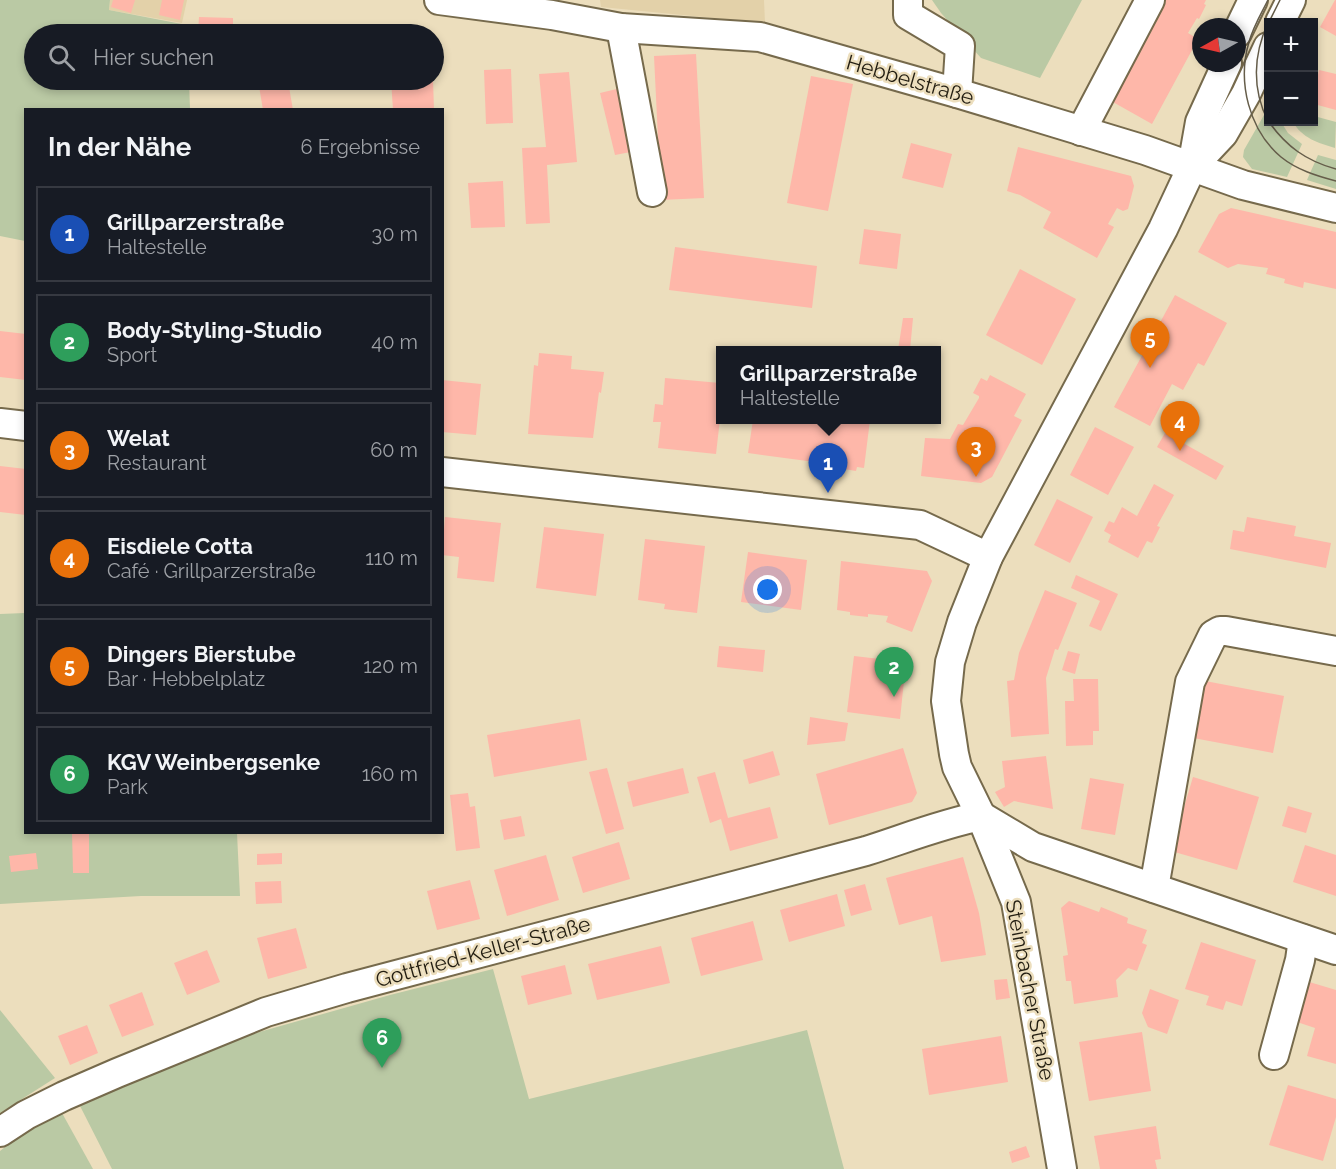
<!DOCTYPE html>
<html lang="de">
<head>
<meta charset="utf-8">
<style>
	:root { --surface:#171b24; --page:#20242c; --text:#f1f3f6; --muted:#9ea1a6; --line:#363941; --accent:#b83071 }
	body { margin:0; font-family:Raleway,sans-serif; background:var(--page); color:var(--text) }
	.controls { position:absolute; right:18px; top:18px; display:grid; overflow:hidden; border-radius:0px; box-shadow:0 3px 9px #0003 }
	.controls button { width:54px; height:54px; display:grid; place-items:center; padding:0; border:0; border-bottom:2px solid var(--line); background:var(--surface); color:var(--text); font:30px sans-serif }
	.compass { position:absolute; left:1192px; top:18px; width:54px; height:54px; border-radius:50%; background:var(--surface); box-shadow:0 3px 9px #0003; rotate:262deg }
	.you { position:absolute; left:768px; top:590px; width:21px; height:21px; margin:-15px; border:4px solid #fff; border-radius:50%; background:#1a73e8; box-shadow:0 0 0 9px #1a73e833 }
	.badge { display:grid; place-items:center; width:39px; height:39px; border-radius:50%; background:var(--accent); color:#fff; font-size:20px; font-weight:700 }
	.pin { position:absolute; translate:-50% -50px; filter:drop-shadow(0 2px 3px #0008) }
	.pin::after { content:''; position:absolute; top:32px; width:21px; height:18px; background:inherit; clip-path:polygon(0 0,100% 0,50% 100%) }
	.popup { position:absolute; left:716px; top:346px; width:225px; height:78px; box-sizing:border-box; display:grid; place-content:center; border-radius:0px; background:var(--surface); filter:drop-shadow(0 2px 4px #0005); font-size:20px; white-space:nowrap; color:var(--muted) }
	.popup b { font-size:22px; color:var(--text) }
	.popup::after { content:''; position:absolute; left:50%; top:100%; margin-left:-12px; border:12px solid transparent; border-top-color:var(--surface) }
	.list { margin:0; padding:0; list-style:none }
	h2 { display:flex; justify-content:space-between; align-items:center; height:78px; margin:0; padding:0 24px; font-size:26px }
	h2 small { font-size:20px; font-weight:400; color:var(--muted) }
	.list li { display:grid; grid-template-columns:39px 1fr auto; gap:18px; align-items:center; box-sizing:border-box; height:96px; margin:0 12px 12px; padding:0 12px; border:2px solid var(--line); border-radius:0px }
	.list b { display:block; font-size:22px; white-space:nowrap }
	.list p { margin:0; font-size:20px; white-space:nowrap; color:var(--muted) }
	.list em { font-size:20px; font-style:normal; color:var(--muted) }
	.icon { flex:none; width:33px; height:33px; fill:none; stroke:currentColor; stroke-width:2; stroke-linecap:round; stroke-linejoin:round }
	.map { position:relative; flex:none; width:1336px; height:1169px; overflow:hidden }
	.search { position:absolute; background:var(--surface); box-shadow:0 3px 9px #0003; left:24px; top:24px; width:420px; height:66px; display:flex; align-items:center; gap:15px; box-sizing:border-box; padding:0 21px; border-radius:33px; color:var(--muted); font-size:22px }
	.panel { position:absolute; background:var(--surface); box-shadow:0 3px 9px #0003; left:24px; top:108px; width:420px; height:726px; border-radius:0px }
	.map>svg:first-child { display:block }
	.built { fill:#e3d1a9 }
	.green { fill:#bac9a4 }
	.building { fill:#feb7a9 }
	.lines { fill:none; stroke-linecap:round; stroke-linejoin:round }
	.minor-casing { stroke:#766a4c; stroke-width:32 }
	.minor { stroke:#fff; stroke-width:28 }
	.tram { stroke:#655d4a; stroke-width:1.5 }
	.labels { text-anchor:middle; stroke-width:5; stroke-linejoin:round; paint-order:stroke }
	.street-label { font-size:21px; fill:#221d11; stroke:#ecdebd }
</style>
</head>
<body>
<div class="map">
<svg width="1336" height="1169" viewBox="0 0 1336 1169">
	<rect width="100%" height="100%" fill="#ecdebd"/>
	<!-- built -->
	<g class="built">
		<path d="M110,0h77l-5,23 -73,-13z"/>
		<path d="M600,0h164l1,23 -164,-16z"/>
	</g>
	<!-- green -->
	<g class="green">
		<path d="M0,0h110l-1,10 78,15 1,9h-154v46h155l1,29 -164,1 -1,131 -25,-5z"/>
		<path d="M932,0h150l-42,78 -59,-20 -40,-45z"/>
		<path d="M1268,108v14h13l7,11 14,11 -15,33 -35,-8 -9,-12 1,-7z"/>
		<path d="M1314,116l22,6 -1,26c-17,-5 -33,-10 -42,-26h21z"/>
		<path d="M1318,155l18,5v29l-29,-9z"/>
		<path d="M25,613l1,219 211,1 3,63h-99l-141,8v-290z"/>
		<path d="M493,969l36,130 278,-69 37,139h-732l-33,-65 159,-66 152,-43z"/>
		<path d="M0,1010l55,68 -55,35z"/>
		<path d="M62,1113l31,56h-93v-18l22,-17z"/>
	</g>
	<!-- building -->
	<g class="building">
		<path d="M113,0h22l-4,13 -20,-6z"/>
		<path d="M162,0h22l-4,20 -21,-5z"/>
		<path d="M1155,0h51l-2,4 2,1 -7,14 -2,-1 -9,15 10,6 -46,85 -48,-27z"/>
		<path d="M1335,0h1v36l-16,-9z"/>
		<path d="M199,17l34,1v16h-35z"/>
		<path d="M696,54l8,144 -43,2 -7,-144z"/>
		<path d="M511,69l2,54 -27,1 -2,-54z"/>
		<path d="M1319,70l17,4v36l-22,-6v-9z"/>
		<path d="M569,72l8,90 -30,3 3,58 -24,1 -4,-76 24,-1 -7,-73z"/>
		<path d="M811,76l42,8 -25,127 -41,-8z"/>
		<path d="M391,80h42l1,30h-41z"/>
		<path d="M288,81l5,29h-30l-4,-24z"/>
		<path d="M621,88l15,63 -21,4 -15,-62z"/>
		<path d="M911,143l41,11 -9,34 -41,-10z"/>
		<path d="M1018,147l113,29 3,10 -6,23 -5,2 -6,-3 -9,16 6,3 -17,31 -54,-30 8,-16 -31,-17 -13,-4z"/>
		<path d="M503,181l2,46 -34,1 -3,-45z"/>
		<path d="M1231,208l105,24v57l-32,-7 -1,6 -19,-5 1,-4 -19,-5 2,-6 -30,-4 -10,4 -30,-16 21,-38z"/>
		<path d="M864,229l37,5 -4,35 -38,-5z"/>
		<path d="M675,247l142,19 -5,42 -143,-18z"/>
		<path d="M1020,269l56,30 -34,66 -56,-30z"/>
		<path d="M1175,295l52,28 -23,43 -6,-3 -15,27 -11,-6 -22,42 -36,-19z"/>
		<path d="M903,318h10l-3,32h-12z"/>
		<path d="M0,331l26,3v46l-26,-3z"/>
		<path d="M539,353l33,3 -1,13 33,3 -3,21 -2,-1 -6,46 -65,-4 6,-69 4,1z"/>
		<path d="M990,375l36,19 -12,22 8,4 -30,57 -11,6 -60,-7 4,-38 25,1 8,-15 5,1 16,-27v-2l-6,-3 8,-15 6,3z"/>
		<path d="M665,378l55,5v36l-4,35 -58,-6 3,-26h-8l2,-18 8,1z"/>
		<path d="M442,380l39,4 -5,51 -34,-3z"/>
		<path d="M753,420h117l-6,48 -7,-1 -1,4 -12,-2 1,-3 -97,-13z"/>
		<path d="M1095,427l39,20 -26,48 -38,-20z"/>
		<path d="M1165,433l59,33 -8,14 -59,-33z"/>
		<path d="M0,466l26,3v46l-26,-3z"/>
		<path d="M1154,484l20,11 -17,31 3,1 -8,16 -5,-2 -9,17 -30,-16 3,-7 -7,-4 5,-10 5,2 8,-16 15,9z"/>
		<path d="M1057,499l36,18 -23,46 -36,-18z"/>
		<path d="M445,517l56,6 -7,59 -37,-4 2,-21 -17,-2z"/>
		<path d="M1247,517l49,9 -2,10 37,7 -5,25 -96,-19 3,-19 11,2z"/>
		<path d="M544,527l60,7 -8,62 -60,-8z"/>
		<path d="M645,539l60,7 -8,67 -33,-4 1,-5 -27,-4z"/>
		<path d="M748,552l59,8 -6,50 -60,-8z"/>
		<path d="M841,561l86,10 5,10 -20,51 -26,-10 2,-6 -20,-2v3l-18,-2v-3l-13,-2z"/>
		<path d="M1076,575l42,19 -17,37 -12,-5 11,-25 -29,-13z"/>
		<path d="M1045,590l32,13 -19,47 -3,-1 -9,29 3,56 -38,3 -4,-56 7,-1 5,-27z"/>
		<path d="M719,646l46,4 -2,22 -46,-5z"/>
		<path d="M1068,651l12,3 -5,20 -13,-4z"/>
		<path d="M854,656l52,6 -6,57 -53,-7z"/>
		<path d="M1073,679h25l1,52h-6v14l-27,1 -1,-45h9z"/>
		<path d="M1200,680l84,16 -11,57 -85,-16z"/>
		<path d="M810,717l38,6 -3,18 -38,4z"/>
		<path d="M580,719l7,41 -93,17 -7,-42z"/>
		<path d="M903,748l14,45 -5,9 -83,23 -13,-51z"/>
		<path d="M773,751l7,24 -31,9 -6,-24z"/>
		<path d="M1046,756l7,53 -39,-8 -10,6 -9,-15 10,-5 -3,-26z"/>
		<path d="M607,768l17,61 -18,5 -17,-62z"/>
		<path d="M683,768l6,25 -56,14 -6,-25z"/>
		<path d="M715,772l13,46 42,-11 8,31 -48,13 -9,-32 -11,4 -13,-46z"/>
		<path d="M1193,777l66,20 -22,73 -66,-19z"/>
		<path d="M1090,778l34,6 -9,51 -34,-6z"/>
		<path d="M468,793l2,14 5,-1 5,42 -24,3 -6,-56z"/>
		<path d="M1288,806l24,7 -6,20 -24,-7z"/>
		<path d="M521,816l4,20 -21,4 -4,-20z"/>
		<path d="M72,832h17v41h-16z"/>
		<path d="M619,842l11,37 -47,14 -11,-36z"/>
		<path d="M1305,845l31,10v41l-43,-14z"/>
		<path d="M36,853l2,16 -27,3 -2,-16z"/>
		<path d="M282,853v11l-25,1v-11z"/>
		<path d="M546,855l13,45 -52,16 -13,-46z"/>
		<path d="M963,857l16,56 7,42 -45,7 -9,-46 -33,9 -13,-47z"/>
		<path d="M470,880l10,39 -43,11 -10,-39z"/>
		<path d="M281,881l1,22 -26,1 -1,-22z"/>
		<path d="M865,884l7,26 -21,6 -7,-26z"/>
		<path d="M837,894l8,32 -56,16 -9,-32z"/>
		<path d="M1069,901l30,11 2,-5 27,11 -1,5 20,7 -5,13 5,2 -10,26 -9,-3 -12,12 2,17 -44,7 -3,-23h-5l-3,-25 5,-1 -7,-47z"/>
		<path d="M753,921l10,39 -62,16 -10,-38z"/>
		<path d="M296,928l11,40 -39,11 -11,-41z"/>
		<path d="M1201,942l55,18 -14,46 -16,-5 -3,9 -17,-5 3,-9 -24,-7z"/>
		<path d="M661,946l9,37 -73,17 -9,-36z"/>
		<path d="M207,950l13,32 -33,13 -13,-32z"/>
		<path d="M565,965l7,29 -44,11 -7,-29z"/>
		<path d="M1007,979l3,19 -14,2 -2,-20z"/>
		<path d="M1306,981l30,9v74l-29,-8 8,-28 -21,-7z"/>
		<path d="M1150,989l29,11 -12,34 -19,-7 -6,-14z"/>
		<path d="M142,992l12,33 -32,12 -13,-32z"/>
		<path d="M87,1025l11,28 -28,12 -12,-29z"/>
		<path d="M1142,1032l9,59 -62,10 -10,-59z"/>
		<path d="M1001,1036l7,46 -79,13 -7,-46z"/>
		<path d="M1288,1085l48,14v18l-13,44 -54,-16z"/>
		<path d="M1156,1126l5,33 -6,1 2,9h-57l-6,-33z"/>
		<path d="M1026,1146l4,11 -18,6 -3,-11z"/>
	</g>
	<g class="lines">
		<defs>
			<g id="minor">
				<path d="M439,0l113,15 69,13 139,9 197,56 188,57 98,35 93,23"/>
				<path d="M908,0v15l52,31 -3,47"/>
				<path d="M1280,22l11,-22"/>
				<path d="M621,28l31,164"/>
				<path d="M1237,33l16,-33"/>
				<path d="M1081,131l69,-131"/>
				<path d="M1192,167l31,-33 23,-40 22,-47"/>
				<path d="M0,423l26,3"/>
				<path d="M442,472l478,53 68,32"/>
				<path d="M981,816l52,31 303,103"/>
				<path d="M1154,888l36,-206 23,-47 7,-4h6l110,20"/>
				<path d="M1274,1055l26,-95 3,-21"/>
				<path d="M0,1132l26,-17 38,-19 53,-23 149,-61 81,-24 519,-137c38,-12 75,-27 115,-35"/>
				<path d="M1062,1169l-46,-267 -35,-86 -24,-49 -3,-13 -8,-53 4,-39 12,-40 26,-65 175,-328 29,-62 8,-45 27,-59"/>
			</g>
		</defs>
		<!-- minor casing -->
		<use href="#minor" class="minor-casing"/>
		<!-- minor -->
		<use href="#minor" class="minor"/>
		<!-- tram -->
		<g class="tram">
			<path d="M1268,0c-7,14 -15,27 -19,42 -12,40 0,88 32,115 16,13 36,19 55,24"/>
			<path d="M1269,22l11,-22"/>
			<path d="M1268,23c-15,32 -16,67 0,98"/>
			<path d="M1269,122c17,24 37,39 67,47"/>
		</g>
	</g>
	<g class="labels">
		<!-- street labels -->
		<g class="street-label">
			<text transform="translate(910 80) rotate(16)" y="7">Hebbelstraße</text>
			<text transform="translate(483 952) rotate(-15)" y="7">Gottfried-Keller-Straße</text>
			<text transform="translate(1030 990) rotate(79)" y="7">Steinbacher Straße</text>
		</g>
	</g>
</svg>
<div class="controls">
<button>+</button>
<button>−</button>
</div>
<svg class="compass" viewBox="-18 -18 36 36"><path d="M0-13l5 13h-10z" fill="#e53935"/><path d="M0 13l5-13h-10z" fill="#9ea1a6"/></svg>
<div class="you"></div>
<div class="pin badge" style="left:828px;top:493px;background:#1a4fb4">1</div>
<div class="popup"><b>Grillparzerstraße</b>Haltestelle</div>
<div class="pin badge" style="left:894px;top:697px;background:#2e9e5b">2</div>
<div class="pin badge" style="left:976px;top:477px;background:#e8710a">3</div>
<div class="pin badge" style="left:1180px;top:451px;background:#e8710a">4</div>
<div class="pin badge" style="left:1150px;top:368px;background:#e8710a">5</div>
<div class="pin badge" style="left:382px;top:1068px;background:#2e9e5b">6</div>
<div class="search"><svg class="icon" aria-label="search" viewBox="0 0 24 24"><circle cx="10" cy="10" r="6"/><path d="M15 15l6 6"/></svg>Hier suchen</div>
<section class="panel">
<h2>In der Nähe<small>6 Ergebnisse</small></h2>
<ul class="list">
<li><span class="badge" style="background:#1a4fb4">1</span><div><b>Grillparzerstraße</b><p>Haltestelle</p></div><em>30 m</em></li>
<li><span class="badge" style="background:#2e9e5b">2</span><div><b>Body-Styling-Studio</b><p>Sport</p></div><em>40 m</em></li>
<li><span class="badge" style="background:#e8710a">3</span><div><b>Welat</b><p>Restaurant</p></div><em>60 m</em></li>
<li><span class="badge" style="background:#e8710a">4</span><div><b>Eisdiele Cotta</b><p>Café · Grillparzerstraße</p></div><em>110 m</em></li>
<li><span class="badge" style="background:#e8710a">5</span><div><b>Dingers Bierstube</b><p>Bar · Hebbelplatz</p></div><em>120 m</em></li>
<li><span class="badge" style="background:#2e9e5b">6</span><div><b>KGV Weinbergsenke</b><p>Park</p></div><em>160 m</em></li>
</ul>
</section>
</div>
</body>
</html>
